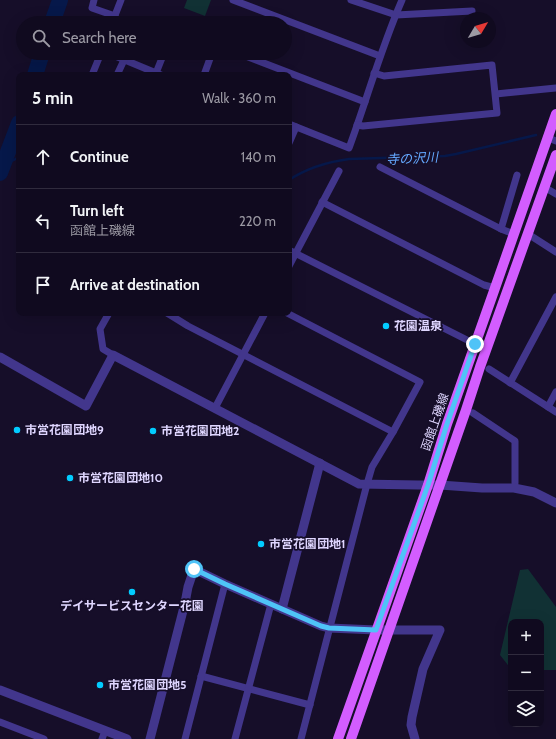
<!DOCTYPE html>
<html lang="en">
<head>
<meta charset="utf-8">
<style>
	:root { --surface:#100a1f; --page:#191328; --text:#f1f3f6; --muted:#9c9aa4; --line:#302b3d }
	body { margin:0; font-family:Cabin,"Noto Sans JP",sans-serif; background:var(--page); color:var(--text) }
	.controls { position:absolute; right:12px; bottom:12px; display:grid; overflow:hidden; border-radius:8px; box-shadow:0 4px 16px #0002 }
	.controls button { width:36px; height:36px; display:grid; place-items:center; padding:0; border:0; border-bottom:1px solid var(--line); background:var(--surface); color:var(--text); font:20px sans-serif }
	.compass { position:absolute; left:460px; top:12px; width:36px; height:36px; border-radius:50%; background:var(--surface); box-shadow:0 4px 16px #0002; rotate:52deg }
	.stop { position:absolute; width:12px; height:12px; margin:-9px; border:3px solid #4fc3f7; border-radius:50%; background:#fff }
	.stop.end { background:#4fc3f7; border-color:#fff; box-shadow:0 1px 4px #0008 }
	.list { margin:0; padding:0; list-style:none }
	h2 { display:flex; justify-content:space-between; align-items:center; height:52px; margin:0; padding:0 16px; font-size:17px }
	h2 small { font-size:13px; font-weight:400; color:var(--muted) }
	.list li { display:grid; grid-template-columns:26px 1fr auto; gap:12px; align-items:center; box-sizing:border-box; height:64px; padding:0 16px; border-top:1px solid var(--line) }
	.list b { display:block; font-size:15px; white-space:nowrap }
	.list p { margin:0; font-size:13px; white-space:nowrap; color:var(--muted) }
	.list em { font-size:13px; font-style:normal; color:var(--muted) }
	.icon { flex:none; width:22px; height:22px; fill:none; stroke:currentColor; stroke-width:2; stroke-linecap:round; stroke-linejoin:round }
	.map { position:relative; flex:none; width:556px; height:739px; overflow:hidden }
	.search { position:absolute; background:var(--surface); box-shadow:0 4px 16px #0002; left:16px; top:16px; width:276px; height:44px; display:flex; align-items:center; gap:10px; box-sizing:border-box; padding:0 14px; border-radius:22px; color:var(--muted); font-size:15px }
	.panel { position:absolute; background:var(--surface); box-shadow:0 4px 16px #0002; left:16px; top:72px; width:276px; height:244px; border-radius:8px }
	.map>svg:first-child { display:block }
	.green { fill:#113134 }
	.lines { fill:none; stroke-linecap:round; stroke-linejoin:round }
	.stream { stroke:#06184a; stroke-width:2.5 }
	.river { stroke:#06184a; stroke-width:16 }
	.minor { stroke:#42368c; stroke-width:7 }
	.tertiary { stroke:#42368c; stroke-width:9 }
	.primary { stroke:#d35dff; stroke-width:10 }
	.route { stroke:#4fc3f7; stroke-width:5 }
	.poi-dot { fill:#02ccff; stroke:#160e29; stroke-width:1.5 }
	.labels { text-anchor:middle; stroke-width:3.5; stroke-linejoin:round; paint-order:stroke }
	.poi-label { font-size:12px; font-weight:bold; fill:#dfd6ff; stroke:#160e29; text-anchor:start }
	.street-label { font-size:12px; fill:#dfd6ff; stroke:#160e29 }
	.water-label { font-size:13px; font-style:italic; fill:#64a8ff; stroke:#160e29 }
</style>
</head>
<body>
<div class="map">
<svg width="556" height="739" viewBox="0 0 556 739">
	<rect width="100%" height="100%" fill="#160e29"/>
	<!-- green -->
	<g class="green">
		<path d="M187,0h24l-6,16 -21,-8z"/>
		<path d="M528,569l28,38v63h-15v-48h-30v47l-11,-14 20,-85z"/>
	</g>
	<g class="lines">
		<!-- stream -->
		<g class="stream">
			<path d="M3,166l16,-9"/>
			<path d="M289,180c18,-12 38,-18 60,-21l96,-3 11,-2 80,-19"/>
		</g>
		<!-- river -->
		<g class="river">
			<path d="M52,23l8,-23"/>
			<path d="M35,75l7,-22"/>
			<path d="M0,173l19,-50"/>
		</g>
		<!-- minor -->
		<g class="minor">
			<path d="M94,0l-2,8 23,8"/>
			<path d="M233,0l147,56"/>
			<path d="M351,0l45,15 76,-4"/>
			<path d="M112,23l9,-23"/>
			<path d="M108,53l53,22"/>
			<path d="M238,53l127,49"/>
			<path d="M156,73l8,-20"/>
			<path d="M92,75l9,-22"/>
			<path d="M117,75l7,-15"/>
			<path d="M204,75l8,-22"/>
			<path d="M496,94l60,-6"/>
			<path d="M289,124l60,24c18,-49 32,-100 53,-148"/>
			<path d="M357,125l6,1 134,-13 -5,-48 -108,11 -10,-3"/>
			<path d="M548,138l8,3"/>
			<path d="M289,143l7,-16"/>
			<path d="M380,167l121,62 13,5"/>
			<path d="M544,187l12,7"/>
			<path d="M322,202l162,83 11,3"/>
			<path d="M501,229l16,-54"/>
			<path d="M528,234l28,18"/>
			<path d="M289,250l186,94"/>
			<path d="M289,266l50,-95"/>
			<path d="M109,313l-9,16 3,20 10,6"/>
			<path d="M167,313l21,13 205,106"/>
			<path d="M287,313l133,69 -27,50 -21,35 -5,17 -66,255"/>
			<path d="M489,369l67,43"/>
			<path d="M510,383l46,-86"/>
			<path d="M548,407l8,-15"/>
			<path d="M215,408l50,-95"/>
			<path d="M473,413l42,28v42"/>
			<path d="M201,676l109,29"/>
			<path d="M0,722l44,17"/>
			<path d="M102,739l3,-8"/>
			<path d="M185,739l40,-155"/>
			<path d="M235,739l36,-135"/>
		</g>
		<!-- tertiary -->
		<g class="tertiary">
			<path d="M0,357l86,49 27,-51 246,129 59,1h22l42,3h32l20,4 22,11"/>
			<path d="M282,609l38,-146"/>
			<path d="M0,690l127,49"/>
			<path d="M150,739l35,-136 3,-16 6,-18 31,15 96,42 8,2 47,2h64l-17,39 -11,48 -1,8 4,14"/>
		</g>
		<!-- primary -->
		<g class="primary">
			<path d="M338,739l90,-254 19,-61 48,-136 61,-174"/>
			<path d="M351,739l115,-329 14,-43 76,-212"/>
		</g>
	</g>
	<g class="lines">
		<!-- route -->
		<path class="route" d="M194,569l31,15 96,42 8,2 47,2 52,-145 19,-61 28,-80"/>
	</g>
	<!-- markers -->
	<g class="poi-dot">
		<circle cx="386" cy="326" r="4"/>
		<circle cx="17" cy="430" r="4"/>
		<circle cx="153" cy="431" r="4"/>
		<circle cx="70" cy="478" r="4"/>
		<circle cx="261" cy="544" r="4"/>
		<circle cx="132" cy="592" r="4"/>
		<circle cx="100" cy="685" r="4"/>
	</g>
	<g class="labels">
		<!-- poi labels -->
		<g class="poi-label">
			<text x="394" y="330">花園温泉</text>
			<text x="25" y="434">市営花園団地9</text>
			<text x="161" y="435">市営花園団地2</text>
			<text x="78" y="482">市営花園団地10</text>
			<text x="269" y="548">市営花園団地1</text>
			<text x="132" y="610" text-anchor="middle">デイサービスセンター花園</text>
			<text x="108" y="689">市営花園団地5</text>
		</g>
		<!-- street labels -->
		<g class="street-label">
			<text transform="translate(435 422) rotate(-71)" y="4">函館上磯線</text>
		</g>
		<!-- water labels -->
		<g class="water-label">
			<text transform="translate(412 158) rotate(-3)" y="5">寺の沢川</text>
		</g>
	</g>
</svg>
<div class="controls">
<button>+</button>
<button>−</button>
<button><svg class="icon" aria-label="layers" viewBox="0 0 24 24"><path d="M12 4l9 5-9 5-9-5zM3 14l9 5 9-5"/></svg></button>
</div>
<svg class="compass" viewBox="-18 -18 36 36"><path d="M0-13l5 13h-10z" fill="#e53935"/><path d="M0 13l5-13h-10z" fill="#9c9aa4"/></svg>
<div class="stop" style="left:194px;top:569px"></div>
<div class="stop end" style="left:475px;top:344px"></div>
<div class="search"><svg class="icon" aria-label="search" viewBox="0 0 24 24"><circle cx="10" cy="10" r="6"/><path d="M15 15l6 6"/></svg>Search here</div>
<section class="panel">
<h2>5 min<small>Walk · 360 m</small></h2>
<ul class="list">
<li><svg class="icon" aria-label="ahead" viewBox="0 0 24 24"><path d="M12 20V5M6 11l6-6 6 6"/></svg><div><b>Continue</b></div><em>140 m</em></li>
<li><svg class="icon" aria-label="left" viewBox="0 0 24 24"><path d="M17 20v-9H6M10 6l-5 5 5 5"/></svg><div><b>Turn left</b><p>函館上磯線</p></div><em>220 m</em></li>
<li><svg class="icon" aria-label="arrive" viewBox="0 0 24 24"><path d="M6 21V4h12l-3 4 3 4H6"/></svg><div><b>Arrive at destination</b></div></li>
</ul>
</section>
</div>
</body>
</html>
